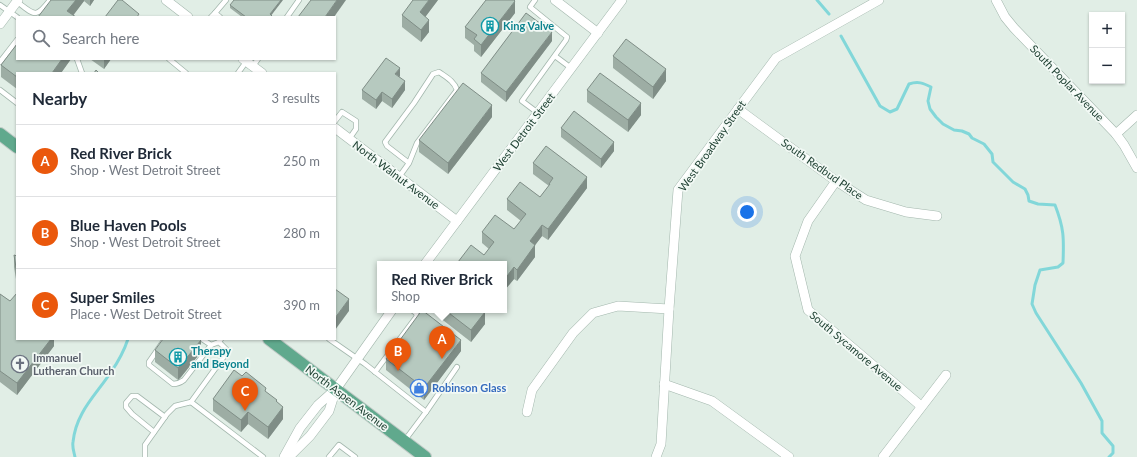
<!DOCTYPE html>
<html lang="en">
<head>
<meta charset="utf-8">
<style>
	:root { --surface:#fff; --page:#f6f6f7; --text:#1f2937; --muted:#747a83; --line:#e0e1e3; --accent:#ea580c }
	body { margin:0; font-family:Lato,sans-serif; background:var(--page); color:var(--text) }
	.controls { position:absolute; right:12px; top:12px; display:grid; overflow:hidden; border-radius:0px; box-shadow:0 1px 3px #0004 }
	.controls button { width:36px; height:36px; display:grid; place-items:center; padding:0; border:0; border-bottom:1px solid var(--line); background:var(--surface); color:var(--text); font:20px sans-serif }
	.you { position:absolute; left:747px; top:212px; width:14px; height:14px; margin:-10px; border:3px solid #fff; border-radius:50%; background:#1a73e8; box-shadow:0 0 0 6px #1a73e833 }
	.badge { display:grid; place-items:center; width:26px; height:26px; border-radius:50%; background:var(--accent); color:#fff; font-size:13px; font-weight:700 }
	.pin { position:absolute; translate:-50% -33px; filter:drop-shadow(0 1px 2px #0008) }
	.pin::after { content:''; position:absolute; top:21px; width:14px; height:12px; background:inherit; clip-path:polygon(0 0,100% 0,50% 100%) }
	.popup { position:absolute; left:377px; top:261px; width:130px; height:52px; box-sizing:border-box; display:grid; place-content:center; border-radius:0px; background:var(--surface); filter:drop-shadow(0 1px 3px #0005); font-size:13px; white-space:nowrap; color:var(--muted) }
	.popup b { font-size:15px; color:var(--text) }
	.popup::after { content:''; position:absolute; left:50%; top:100%; margin-left:-8px; border:8px solid transparent; border-top-color:var(--surface) }
	.list { margin:0; padding:0; list-style:none }
	h2 { display:flex; justify-content:space-between; align-items:center; height:52px; margin:0; padding:0 16px; font-size:17px }
	h2 small { font-size:13px; font-weight:400; color:var(--muted) }
	.list li { display:grid; grid-template-columns:26px 1fr auto; gap:12px; align-items:center; box-sizing:border-box; height:72px; padding:0 16px; border-top:1px solid var(--line) }
	.list b { display:block; font-size:15px; white-space:nowrap }
	.list p { margin:0; font-size:13px; white-space:nowrap; color:var(--muted) }
	.list em { font-size:13px; font-style:normal; color:var(--muted) }
	.icon { flex:none; width:22px; height:22px; fill:none; stroke:currentColor; stroke-width:2; stroke-linecap:round; stroke-linejoin:round }
	.map { position:relative; flex:none; width:1137px; height:457px; overflow:hidden }
	.search { position:absolute; background:var(--surface); box-shadow:0 1px 3px #0004; left:16px; top:16px; width:320px; height:44px; display:flex; align-items:center; gap:10px; box-sizing:border-box; padding:0 14px; border-radius:0px; color:var(--muted); font-size:15px }
	.panel { position:absolute; background:var(--surface); box-shadow:0 1px 3px #0004; left:16px; top:72px; width:320px; height:268px; border-radius:0px }
	.map>svg:first-child { display:block }
	.lines { fill:none; stroke-linecap:round; stroke-linejoin:round }
	.stream { stroke:#82d7d9; stroke-width:3 }
	.service-casing { stroke:#a3b7ad; stroke-width:6 }
	.minor-casing { stroke:#a3b7ad; stroke-width:10 }
	.primary-casing { stroke:#c0cac6; stroke-width:14 }
	.service { stroke:#fff; stroke-width:4.5 }
	.minor { stroke:#fff; stroke-width:9 }
	.primary { stroke:#60a98d; stroke-width:12 }
	.wall { fill:#9dada4 }
	.shaded-wall { fill:#7f8d86 }
	.building { fill:#b6c9bf; stroke:#7f8d86 }
	.labels { text-anchor:middle; stroke-width:3.5; stroke-linejoin:round; paint-order:stroke }
	.culture-label { font-size:11px; font-weight:bold; fill:#0d838f; stroke:#f2f9f5; text-anchor:start }
	.street-label { font-size:11px; fill:#1f4133; stroke:#f2f9f5 }
	.worship-label { font-size:11px; font-weight:bold; fill:#5b616d; stroke:#f2f9f5; text-anchor:start }
	.shop-label { font-size:11px; font-weight:bold; fill:#366cbe; stroke:#f2f9f5; text-anchor:start }
</style>
</head>
<body>
<div class="map">
<svg width="1137" height="457" viewBox="0 0 1137 457">
	<rect width="100%" height="100%" fill="#e1eee6"/>
	<g class="lines">
		<!-- stream -->
		<g class="stream">
			<path d="M817,0l12,14"/>
			<path d="M841,36l39,70 10,6 7,-3 12,-25c9,-3 14,-1 22,3l-3,14 2,8 6,8 7,7 11,6 8,1 7,3 3,4 12,6 8,10 1,8 20,20 12,7 3,6 1,6 9,3 17,1c9,23 9,33 8,58l-5,4 -18,3 -5,15 -3,19 4,9 45,70 21,38v12l11,13v7l-4,4"/>
			<path d="M75,457c-1,-5 -3,-10 -2,-15 3,-30 23,-47 38,-70 7,-10 13,-21 17,-33"/>
		</g>
		<defs>
			<g id="service">
				<path d="M535,0l-5,7 37,30 -1,3 -44,61 16,12"/>
				<path d="M16,1c18,13 19,19 34,-1"/>
				<path d="M0,5l17,12"/>
				<path d="M215,13l11,-13"/>
				<path d="M211,17l4,-4 5,4"/>
				<path d="M287,17l12,-17"/>
				<path d="M555,56l16,12"/>
				<path d="M77,59l5,14"/>
				<path d="M169,59l17,14"/>
				<path d="M0,62l17,-22"/>
				<path d="M253,66l5,-7"/>
				<path d="M238,73l8,-11"/>
				<path d="M0,90l17,13"/>
				<path d="M335,121l7,-9 14,9v8l-7,10"/>
				<path d="M399,177l10,-14 8,-20 40,-53c-3,-9 -11,-13 -18,-18l-6,2 -19,29 -29,39 2,4 22,17"/>
				<path d="M165,339l-16,23v3l24,19c5,0 7,-1 11,-4l27,-35 8,-3"/>
				<path d="M202,339l9,6"/>
				<path d="M221,339l-2,3 9,9 -37,51 72,55"/>
				<path d="M329,339l36,25 61,48"/>
				<path d="M375,372l42,-56 -1,-3 -4,-3"/>
				<path d="M154,432l-22,-18 -6,-7v-4l6,-7h5l28,21"/>
				<path d="M405,440l21,-28 31,-45"/>
				<path d="M145,457v-12l22,-31 8,-8 16,-4"/>
				<path d="M329,457l10,-12 16,12"/>
			</g>
			<g id="minor">
				<path d="M166,0l22,17"/>
				<path d="M555,0l43,33"/>
				<path d="M996,0l9,17 9,11 102,106 8,11 13,23"/>
				<path d="M0,24l18,-24"/>
				<path d="M243,59l19,14"/>
				<path d="M738,109l98,72 30,19 40,12 31,4"/>
				<path d="M335,128l122,93"/>
				<path d="M1116,134l21,-19"/>
				<path d="M836,181l-28,40 -13,35 13,54 113,96"/>
				<path d="M425,264l197,-264"/>
				<path d="M664,384l48,17 77,56"/>
				<path d="M527,412l5,-22 41,-57 20,-20 25,-7 51,3"/>
				<path d="M284,457l16,-29 18,-23 18,-16"/>
				<path d="M289,457l21,-21 19,-25 7,-22 56,-79"/>
				<path d="M656,457l5,-13 8,-135 9,-119 98,-132 103,-58"/>
				<path d="M883,457l63,-82"/>
			</g>
			<g id="primary">
				<path d="M0,134l17,13"/>
				<path d="M269,339l156,118"/>
			</g>
		</defs>
		<!-- service casing -->
		<use href="#service" class="service-casing"/>
		<!-- minor casing -->
		<use href="#minor" class="minor-casing"/>
		<!-- primary casing -->
		<use href="#primary" class="primary-casing"/>
		<!-- service -->
		<use href="#service" class="service"/>
		<!-- minor -->
		<use href="#minor" class="minor"/>
		<!-- primary -->
		<use href="#primary" class="primary"/>
	</g>
	<!-- wall -->
	<g class="wall">
		<path d="M51,0h43l-4,6 -6,-5 -11,14z"/>
		<path d="M438,0l-13,17 4,15 -8,10 -19,-15v-12z"/>
		<path d="M230,5l41,10 2,2h-31l-12,-9z"/>
		<path d="M515,13l-34,44 -7,-6v-6l-9,-7v-11z"/>
		<path d="M552,41l-46,61 -25,-20v-9z"/>
		<path d="M613,56l53,25 -13,18 -40,-31z"/>
		<path d="M71,59l-10,14h-44v16l-16,-12v-12z"/>
		<path d="M90,59h21l-7,10z"/>
		<path d="M400,77l5,13 -13,18 -10,-7 -6,8 -14,-10v-9z"/>
		<path d="M587,90l54,25 -13,17 -41,-30z"/>
		<path d="M492,117l-44,57 -29,-22v-12z"/>
		<path d="M561,128l53,23 -13,17 -40,-31z"/>
		<path d="M533,163l54,25 -39,52 -6,-4 -7,9v12l-18,24 -3,-2 -10,12v-27h-46v-2l26,-7 5,-6 -7,-6v-11l32,-3 7,-8 -14,-11v-11l33,-2 9,-11 -16,-12z"/>
		<path d="M14,255l3,1v29l-3,-18z"/>
		<path d="M0,294l10,7 7,38h37v7l-37,49 -17,-13z"/>
		<path d="M430,310h52l3,14 -14,18z"/>
		<path d="M155,350l46,2 -20,25 -3,3 -23,-18z"/>
		<path d="M461,351l-37,49 -38,-30v-11z"/>
		<path d="M242,376l24,16 11,10 6,17 -15,20 -20,-15 -7,8 -28,-21v-12z"/>
	</g>
	<!-- shaded-wall -->
	<g class="shaded-wall">
		<path d="M76,0h8v1l-12,16 -5,-6z"/>
		<path d="M90,0h4l-4,6z"/>
		<path d="M281,0h2l-13,17v-3z"/>
		<path d="M337,0h9l-12,17h-9z"/>
		<path d="M429,0h9l-18,24v-12z"/>
		<path d="M515,1v12l-34,44v-12z"/>
		<path d="M429,20v12l-8,10v-12z"/>
		<path d="M552,32v9l-46,61v-10z"/>
		<path d="M62,59h9l-10,14h-9z"/>
		<path d="M105,59h6l-7,10v-9z"/>
		<path d="M400,68v9l-5,-3z"/>
		<path d="M666,69v12l-13,18v-12z"/>
		<path d="M405,81v9l-13,18v-9z"/>
		<path d="M382,92v9l-6,8v-9z"/>
		<path d="M641,103v12l-13,17v-12z"/>
		<path d="M492,105v12l-44,57v-11z"/>
		<path d="M614,142v9l-13,17v-9z"/>
		<path d="M587,177v11l-39,52v-11z"/>
		<path d="M542,225v11l-12,16v-11z"/>
		<path d="M535,245v12l-18,24v-11z"/>
		<path d="M514,267v12l-10,12v-11z"/>
		<path d="M349,299v12l-14,19v-12z"/>
		<path d="M485,312v12l-14,18v-12z"/>
		<path d="M51,339h3v7l-37,49v-12z"/>
		<path d="M201,340v12l-20,25 -3,3v-12z"/>
		<path d="M461,340v11l-37,49v-12z"/>
		<path d="M283,407v12l-15,20v-12z"/>
		<path d="M248,412v12l-7,8v-12z"/>
	</g>
	<!-- building -->
	<g class="building">
		<path d="M51,0h25l-9,11 9,6h-38z"/>
		<path d="M118,0h4l17,14 -2,3h-32z"/>
		<path d="M234,0h47l-11,14 3,3h-27l-16,-12z"/>
		<path d="M311,0h26l-12,17h-27z"/>
		<path d="M413,0h16l-9,12 9,8 -8,10 -19,-15z"/>
		<path d="M486,0h28l1,1 -34,44 -7,-6 3,-4 -12,-8z"/>
		<path d="M526,13l26,19 -46,60 -25,-19z"/>
		<path d="M626,39l40,30 -13,18 -40,-31z"/>
		<path d="M17,44v15h45l-10,14h-35v4l-16,-12z"/>
		<path d="M386,58l14,10 -5,6 10,7 -13,18 -10,-7 -6,8 -14,-10z"/>
		<path d="M96,70l3,3h-5z"/>
		<path d="M600,73l41,30 -13,17 -41,-30z"/>
		<path d="M463,83l29,22 -44,58 -29,-23z"/>
		<path d="M574,111l40,31 -13,17 -40,-31z"/>
		<path d="M546,146l41,31 -39,52 -6,-4 -12,16 5,4 -18,25 -3,-3 -10,13v-16h-43l-3,-2 13,-17 13,10 10,-13 -12,-10 13,-17 19,14 12,-15 -19,-15 13,-17 20,15 10,-13h-1l4,-6 -20,-15z"/>
		<path d="M14,255l3,1v18z"/>
		<path d="M335,289l14,10 -14,19z"/>
		<path d="M17,293v46h34l-34,44 -17,-12v-77l10,7z"/>
		<path d="M422,310l39,30 -37,48 -38,-29z"/>
		<path d="M445,310h37l3,2 -14,18z"/>
		<path d="M163,339h36l2,1 -20,25 -3,3 -23,-18z"/>
		<path d="M234,370l8,6 4,-4 20,16 -1,3 12,9 -1,1 7,6 -15,20 -20,-15 -7,8 -28,-21z"/>
	</g>
	<!-- icons -->
	<defs>
		<symbol id="building-ring" viewBox="-11 -11 22 22"><circle r="9.5" fill="#f2f9f5" stroke="#0f9aa8" stroke-width="1.5"/><path d="M-4-6H4V6H1V3H-1V6H-4ZM-2.5-4.3h1.7v1.8h-1.7ZM.8-4.3h1.7v1.8H.8ZM-2.5-1h1.7V.8h-1.7ZM.8-1h1.7V.8H.8Z" fill="#0f9aa8"/></symbol>
		<symbol id="church-ring" viewBox="-11 -11 22 22"><circle r="9.5" fill="#f2f9f5" stroke="#6b7280" stroke-width="1.5"/><path d="M-1.2-6h2.4v3.5h3.3v2.4h-3.3V6h-2.4V-.1h-3.3v-2.4h3.3Z" fill="#6b7280"/></symbol>
		<symbol id="shop-ring" viewBox="-11 -11 22 22"><circle r="9.5" fill="#f2f9f5" stroke="#3f7fe0" stroke-width="1.5"/><path d="M-5-2.5h2.3a2.7 3.5 0 0 1 5.4 0H5L5.5 6h-11ZM-1.5-2.5h3a1.5 2.3 0 0 0-3 0Z" fill="#3f7fe0"/></symbol>
	</defs>
	<g fill-rule="evenodd">
		<use href="#building-ring" x="480" y="16" width="20" height="20"/>
		<use href="#building-ring" x="168" y="347" width="20" height="20"/>
		<use href="#church-ring" x="10" y="354" width="20" height="20"/>
		<use href="#shop-ring" x="409" y="378" width="20" height="20"/>
	</g>
	<g class="labels">
		<!-- culture labels -->
		<g class="culture-label">
			<text x="503" y="30">King Valve</text>
			<text x="191" y="355">Therapy<tspan x="191" dy="13">and Beyond</tspan></text>
		</g>
		<!-- street labels -->
		<g class="street-label">
			<text transform="translate(1067 83) rotate(46)" y="4">South Poplar Avenue</text>
			<text transform="translate(524 132) rotate(-53)" y="4">West Detroit Street</text>
			<text transform="translate(712 146) rotate(-55)" y="4">West Broadway Street</text>
			<text transform="translate(822 169) rotate(35)" y="4">South Redbud Place</text>
			<text transform="translate(396 175) rotate(37)" y="4">North Walnut Avenue</text>
			<text transform="translate(856 351) rotate(40)" y="4">South Sycamore Avenue</text>
			<text transform="translate(347 398) rotate(37)" y="4">North Aspen Avenue</text>
		</g>
		<!-- worship labels -->
		<g class="worship-label">
			<text x="33" y="362">Immanuel<tspan x="33" dy="13">Lutheran Church</tspan></text>
		</g>
		<!-- shop labels -->
		<g class="shop-label">
			<text x="432" y="392">Robinson Glass</text>
		</g>
	</g>
</svg>
<div class="controls">
<button>+</button>
<button>−</button>
</div>
<div class="you"></div>
<div class="pin badge" style="left:442px;top:359px">A</div>
<div class="popup"><b>Red River Brick</b>Shop</div>
<div class="pin badge" style="left:398px;top:371px">B</div>
<div class="pin badge" style="left:245px;top:411px">C</div>
<div class="search"><svg class="icon" aria-label="search" viewBox="0 0 24 24"><circle cx="10" cy="10" r="6"/><path d="M15 15l6 6"/></svg>Search here</div>
<section class="panel">
<h2>Nearby<small>3 results</small></h2>
<ul class="list">
<li><span class="badge">A</span><div><b>Red River Brick</b><p>Shop · West Detroit Street</p></div><em>250 m</em></li>
<li><span class="badge">B</span><div><b>Blue Haven Pools</b><p>Shop · West Detroit Street</p></div><em>280 m</em></li>
<li><span class="badge">C</span><div><b>Super Smiles</b><p>Place · West Detroit Street</p></div><em>390 m</em></li>
</ul>
</section>
</div>
</body>
</html>
